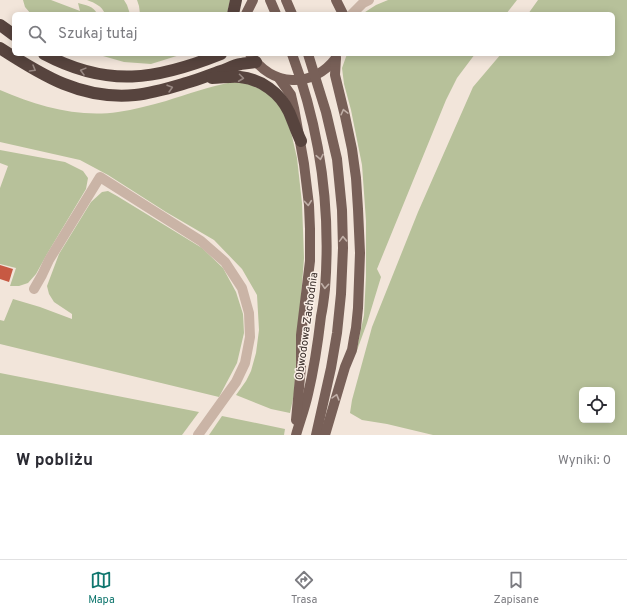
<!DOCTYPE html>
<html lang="pl">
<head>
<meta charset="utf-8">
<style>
	:root { --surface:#fff; --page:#f2f2f3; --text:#2b2b33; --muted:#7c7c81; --line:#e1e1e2; --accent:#0f766e }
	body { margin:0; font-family:Overpass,sans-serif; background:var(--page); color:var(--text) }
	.controls { position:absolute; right:12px; bottom:12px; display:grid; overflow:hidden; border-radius:6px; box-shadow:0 2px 10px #0003 }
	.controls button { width:36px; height:36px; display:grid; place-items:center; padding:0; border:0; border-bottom:1px solid var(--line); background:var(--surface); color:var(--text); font:20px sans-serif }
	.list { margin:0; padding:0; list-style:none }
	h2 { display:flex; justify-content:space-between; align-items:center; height:52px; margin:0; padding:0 16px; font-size:17px }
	h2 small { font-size:13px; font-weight:400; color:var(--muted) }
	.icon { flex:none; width:22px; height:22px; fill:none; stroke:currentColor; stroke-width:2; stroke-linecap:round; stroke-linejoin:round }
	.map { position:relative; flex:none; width:627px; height:435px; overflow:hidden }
	.search { position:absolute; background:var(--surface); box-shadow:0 2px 10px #0003; left:12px; right:12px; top:12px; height:44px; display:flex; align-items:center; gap:10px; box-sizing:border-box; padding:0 14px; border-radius:6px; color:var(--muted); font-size:15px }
	.sheet { height:124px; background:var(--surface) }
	nav { display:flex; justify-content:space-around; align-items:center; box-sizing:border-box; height:56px; border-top:1px solid var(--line); background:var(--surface); font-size:11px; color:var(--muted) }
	nav a { display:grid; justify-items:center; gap:2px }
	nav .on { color:var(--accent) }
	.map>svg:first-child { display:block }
	.green { fill:#b7c19a; fill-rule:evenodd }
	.building { fill:#c75943 }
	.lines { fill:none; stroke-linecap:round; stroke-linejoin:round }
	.minor { stroke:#cab4a6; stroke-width:10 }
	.major { stroke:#786058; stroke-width:10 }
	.highway { stroke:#57443e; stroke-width:12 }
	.oneway { stroke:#988882 }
	.oneway2 { stroke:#c0afa7 }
	.labels { text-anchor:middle; stroke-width:3; stroke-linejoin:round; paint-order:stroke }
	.street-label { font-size:11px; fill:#362b27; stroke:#faefe7 }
</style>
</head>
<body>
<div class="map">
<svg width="627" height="435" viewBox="0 0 627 435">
	<rect width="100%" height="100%" fill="#f2e5da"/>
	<!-- green -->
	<g class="green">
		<path d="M23,0h28l29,11 -2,-8c7,2 16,3 19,11h-66l-6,-7z"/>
		<path d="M87,0h37l3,5 3,9h-25c-3,-8 -10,-11 -18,-14z"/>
		<path d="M137,0h93l-3,14h-87l-1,-8z"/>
		<path d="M388,0h129l-11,14h-144l14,-9z"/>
		<path d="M538,0h89v435h-194l-46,-11 -25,-4 -12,-7 2,-13 20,-73 46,-115 55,-125 28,-33h112v-40h-85zM582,390h30v30h-30z"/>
		<path d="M96,54h87l-32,10 -27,-2z"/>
		<path d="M347,54h128l-18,24 -11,22 -69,169 4,8 -14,46 -11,30 8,-38 2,-39v-55l-4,-56 -11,-55 -7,-26 -2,-16z"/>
		<path d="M233,82l16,2 19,9 14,16 9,23 6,26 5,45 2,55 -8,107 -2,29 -4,19 -19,-4 -35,-14 10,-14 5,-10 5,-18 3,-23 -2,-35 -15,-26 -28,-29 -48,-28 -58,-37 -28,-15 -80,-18v-52c37,16 78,28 118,22 16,-2 32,-7 48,-11 22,-7 44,-15 67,-19z"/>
		<path d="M0,150l65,12 18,9 5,7 -2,11 -39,65 -11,20 -8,9 -9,3h-9l6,-18 -16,-4v-76l8,-22 -8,-3z"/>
		<path d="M108,191l9,5 85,52 21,20 13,24 7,22 1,19 -7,30 -18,34 -219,-53v-24l4,1 9,-22 27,8 32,12v-5l-18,-12 -5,-8 -2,-8 12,-32 32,-52 11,-10z"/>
		<path d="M0,373l199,39 -17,23h-182z"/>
		<path d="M222,416l63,13 -1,6h-75z"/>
	</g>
	<!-- building -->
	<path class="building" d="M0,265l13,4 -4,13 -9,-3z"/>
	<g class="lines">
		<!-- minor -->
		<g class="minor">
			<path d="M352,14l11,-11 6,-3"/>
			<path d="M34,289l8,-14 7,-15 51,-83 101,64 24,21 17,26 7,25 1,24 -5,26 -9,19 -38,53"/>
		</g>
		<!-- major -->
		<g class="major">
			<path d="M270,0l6,14"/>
			<path d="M286,0l6,14"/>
			<path d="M336,0l7,14"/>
			<path d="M246,14l7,-14"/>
			<path d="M250,54c22,33 62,35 86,4"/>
			<path d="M292,54c28,75 39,155 33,235 -1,9 -2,18 -4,27 -3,26 -7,53 -13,78 -3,14 -8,27 -12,41"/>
			<path d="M308,54l18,58 11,47 5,51 1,38 -2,46 -4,39 -6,35 -15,67"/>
			<path d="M279,78l12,17 3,13 10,56 5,41 1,24v32l-9,74v32l-5,53"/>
			<path d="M325,435l20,-68 7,-17 2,-12 2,-10 2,-20 2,-55 -2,-44 -2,-31 -4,-29 -7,-33 -10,-41 1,-17"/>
		</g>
		<!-- highway -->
		<g class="highway">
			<path d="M233,14l3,-14"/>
			<path d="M0,25l14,10"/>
			<path d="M0,48c43,28 82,52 135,47 18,-2 34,-7 51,-12 12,-3 23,-8 35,-12 6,-2 13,-6 20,-7 4,-1 10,-1 15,-2"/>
			<path d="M44,54c64,34 112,26 177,0"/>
			<path d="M212,78c9,0 19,-2 28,-1 21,2 40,16 49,35 4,9 7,19 12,29"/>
		</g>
	</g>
	<!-- one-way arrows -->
	<defs><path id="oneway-chevron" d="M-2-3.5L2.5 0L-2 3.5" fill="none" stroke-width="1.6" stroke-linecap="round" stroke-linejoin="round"/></defs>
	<g class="oneway">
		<use href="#oneway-chevron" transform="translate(33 69) rotate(30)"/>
		<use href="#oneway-chevron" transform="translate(83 71) rotate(-165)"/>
		<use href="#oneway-chevron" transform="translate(241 78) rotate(7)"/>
		<use href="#oneway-chevron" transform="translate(170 88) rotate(-16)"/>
	</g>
	<g class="oneway2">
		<use href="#oneway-chevron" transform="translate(344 112) rotate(-104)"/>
		<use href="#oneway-chevron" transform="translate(320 157) rotate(79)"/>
		<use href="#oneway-chevron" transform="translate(308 203) rotate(85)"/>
		<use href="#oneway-chevron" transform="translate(343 239) rotate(-92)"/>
		<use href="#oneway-chevron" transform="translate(325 286) rotate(94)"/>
		<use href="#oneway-chevron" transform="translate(336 397) rotate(-74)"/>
	</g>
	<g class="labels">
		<!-- street labels -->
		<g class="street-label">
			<text transform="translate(306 326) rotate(-82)" y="4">Obwodowa Zachodnia</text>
		</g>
	</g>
</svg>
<div class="controls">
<button><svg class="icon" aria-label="locate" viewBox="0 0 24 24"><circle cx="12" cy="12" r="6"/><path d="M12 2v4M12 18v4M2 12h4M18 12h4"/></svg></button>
</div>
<div class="search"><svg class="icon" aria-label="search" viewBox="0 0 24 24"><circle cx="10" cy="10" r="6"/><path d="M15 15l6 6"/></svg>Szukaj tutaj</div>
</div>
<section class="sheet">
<h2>W pobliżu<small>Wyniki: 0</small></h2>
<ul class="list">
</ul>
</section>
<nav>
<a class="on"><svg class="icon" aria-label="map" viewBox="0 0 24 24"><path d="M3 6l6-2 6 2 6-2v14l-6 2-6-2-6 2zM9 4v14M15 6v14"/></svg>Mapa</a>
<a><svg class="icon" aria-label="directions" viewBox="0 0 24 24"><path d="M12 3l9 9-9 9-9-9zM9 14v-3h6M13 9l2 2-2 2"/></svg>Trasa</a>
<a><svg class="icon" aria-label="saved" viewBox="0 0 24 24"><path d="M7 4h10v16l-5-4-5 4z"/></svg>Zapisane</a>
</nav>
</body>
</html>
